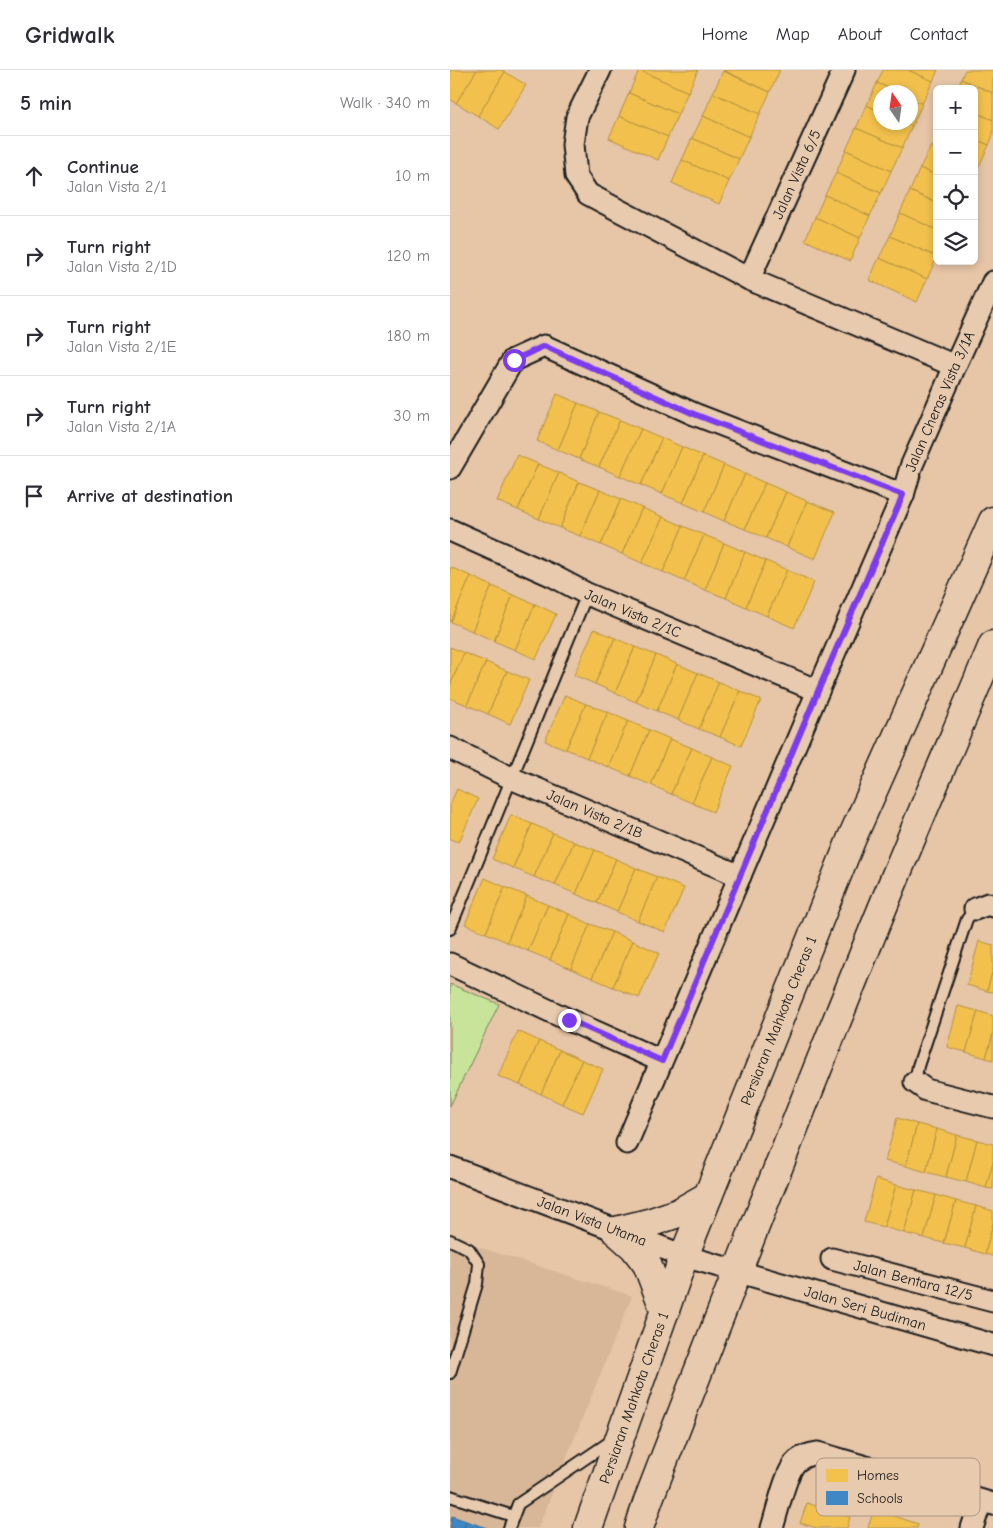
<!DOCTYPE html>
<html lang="en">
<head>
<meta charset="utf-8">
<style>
	:root { --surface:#fff; --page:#f2f2f3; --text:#2b2b33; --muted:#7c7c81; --line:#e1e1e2 }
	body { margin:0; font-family:"Comic Neue",sans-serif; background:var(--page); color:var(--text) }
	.controls { position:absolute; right:15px; top:15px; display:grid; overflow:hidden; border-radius:8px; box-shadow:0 2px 8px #0003 }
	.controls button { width:45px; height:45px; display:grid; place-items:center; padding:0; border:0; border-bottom:1px solid var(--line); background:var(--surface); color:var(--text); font:25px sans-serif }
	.compass { position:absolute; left:423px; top:15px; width:45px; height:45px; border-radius:50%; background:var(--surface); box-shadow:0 2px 8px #0003; rotate:347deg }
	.stop { position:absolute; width:15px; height:15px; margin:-11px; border:4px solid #7c3aed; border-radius:50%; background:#fff }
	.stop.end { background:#7c3aed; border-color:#fff; box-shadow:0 1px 5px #0008 }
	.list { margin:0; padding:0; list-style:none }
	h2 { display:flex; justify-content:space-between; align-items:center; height:65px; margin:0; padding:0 20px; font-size:21px }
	h2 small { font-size:16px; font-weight:400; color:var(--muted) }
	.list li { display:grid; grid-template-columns:32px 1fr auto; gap:15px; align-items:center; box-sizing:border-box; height:80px; padding:0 20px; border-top:1px solid var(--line) }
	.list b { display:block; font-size:19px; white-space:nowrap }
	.list p { margin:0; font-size:16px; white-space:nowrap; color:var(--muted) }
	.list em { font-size:16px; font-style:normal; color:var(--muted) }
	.icon { flex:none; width:28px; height:28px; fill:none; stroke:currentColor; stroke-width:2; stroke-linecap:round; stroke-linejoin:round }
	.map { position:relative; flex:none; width:543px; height:1458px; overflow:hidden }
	header { display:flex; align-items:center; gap:30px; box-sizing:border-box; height:70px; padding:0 25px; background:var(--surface); border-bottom:1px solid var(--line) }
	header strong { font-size:24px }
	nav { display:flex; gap:28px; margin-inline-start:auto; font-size:18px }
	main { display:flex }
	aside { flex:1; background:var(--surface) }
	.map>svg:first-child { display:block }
	.built { fill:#d8b698 }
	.green { fill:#c8e49b; stroke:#72805c }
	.homes { fill:#f2c14e; stroke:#b2903f }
	.schools { fill:#3f88c5; stroke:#346892 }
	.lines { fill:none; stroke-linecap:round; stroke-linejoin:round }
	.service-casing { stroke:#1c1c1c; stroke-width:14 }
	.minor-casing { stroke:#1c1c1c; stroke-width:25 }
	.secondary-casing { stroke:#1c1c1c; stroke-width:31 }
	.service { stroke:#e8cbaf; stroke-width:10 }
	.minor { stroke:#e8cbaf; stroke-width:21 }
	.secondary { stroke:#e8cbaf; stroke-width:28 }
	.route { stroke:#7c3aed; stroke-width:6 }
	.labels { text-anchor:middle; stroke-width:5; stroke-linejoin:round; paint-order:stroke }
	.street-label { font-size:15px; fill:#1c1c1c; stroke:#e8cbaf }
	.key { fill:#e8cbaf; stroke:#ab9683; stroke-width:1 }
	.key-label { font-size:14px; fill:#1c1c1c }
</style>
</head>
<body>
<header>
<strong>Gridwalk</strong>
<nav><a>Home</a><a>Map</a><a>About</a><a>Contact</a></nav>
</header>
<main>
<aside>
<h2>5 min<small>Walk · 340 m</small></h2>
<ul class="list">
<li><svg class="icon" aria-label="ahead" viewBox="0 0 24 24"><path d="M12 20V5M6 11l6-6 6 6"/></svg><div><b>Continue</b><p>Jalan Vista 2/1</p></div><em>10 m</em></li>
<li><svg class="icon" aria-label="right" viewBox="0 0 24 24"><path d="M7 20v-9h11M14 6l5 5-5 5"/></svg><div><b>Turn right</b><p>Jalan Vista 2/1D</p></div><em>120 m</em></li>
<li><svg class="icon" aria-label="right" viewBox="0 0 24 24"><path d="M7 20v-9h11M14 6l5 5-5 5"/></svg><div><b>Turn right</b><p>Jalan Vista 2/1E</p></div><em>180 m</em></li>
<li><svg class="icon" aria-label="right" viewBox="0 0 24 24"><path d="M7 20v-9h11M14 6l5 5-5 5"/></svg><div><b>Turn right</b><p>Jalan Vista 2/1A</p></div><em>30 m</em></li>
<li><svg class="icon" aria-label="arrive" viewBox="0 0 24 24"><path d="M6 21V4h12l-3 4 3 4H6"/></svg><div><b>Arrive at destination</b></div></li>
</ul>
</aside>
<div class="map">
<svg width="543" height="1458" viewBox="0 0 543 1458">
	<rect width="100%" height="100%" fill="#e7c5a7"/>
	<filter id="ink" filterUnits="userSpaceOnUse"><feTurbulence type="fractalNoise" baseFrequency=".02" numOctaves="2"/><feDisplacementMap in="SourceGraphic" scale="10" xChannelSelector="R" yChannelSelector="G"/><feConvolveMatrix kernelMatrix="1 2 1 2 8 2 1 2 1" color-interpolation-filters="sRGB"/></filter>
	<g filter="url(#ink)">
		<!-- built -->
		<path class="built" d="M0,1168l182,58 -94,232h-88z"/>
		<!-- green -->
		<path class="green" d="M0,914l49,20 -49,102z"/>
		<!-- homes -->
		<g class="homes">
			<path d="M0,0h27l-21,33 -6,-4z"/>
			<path d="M27,0h24l4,2 -27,44 -22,-13z"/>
			<path d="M189,0h59l-10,22z"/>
			<path d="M189,0l49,22 -10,22 -49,-21z"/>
			<path d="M273,0h57l-10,22z"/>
			<path d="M433,0h25l25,11 -11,23 -12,-6v-6h-12l-21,-9z"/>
			<path d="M458,0h30l-5,11z"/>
			<path d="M515,0h28v23l-32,-14z"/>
			<path d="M273,1l47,21 -10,22 -47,-21z"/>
			<path d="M55,2l21,13 -27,44 -21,-13z"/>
			<path d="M511,9l32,14v27l-19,-8v-23h-17z"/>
			<path d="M427,13l21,9h-18v20l-13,-7z"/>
			<path d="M179,23l49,21 -10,23 -49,-21z"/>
			<path d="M263,23l47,21 -11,23 -46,-21z"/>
			<path d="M460,28l12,6 -10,22 -8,-4h6z"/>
			<path d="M417,35l13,7v10h24l8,4 -10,22 -46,-20z"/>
			<path d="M524,42l19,8v15l-4,10 -15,-6z"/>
			<path d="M169,46l49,21 -10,23 -49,-22z"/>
			<path d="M253,46l46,21 -10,22 -47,-21z"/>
			<path d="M406,58l46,20 -11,23 -45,-21z"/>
			<path d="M242,68l47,21 -10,22 -47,-21z"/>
			<path d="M524,69l15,6 -11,23 -4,-2z"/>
			<path d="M481,76l6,3v27l-17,-8z"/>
			<path d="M396,80l45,21 -10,22 -45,-20z"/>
			<path d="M232,90l47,21 -10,23 -47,-21z"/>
			<path d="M470,98l17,8v27l-27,-12z"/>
			<path d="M386,103l45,20 -11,23 -45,-21z"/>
			<path d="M460,121l27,12v27l-37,-17z"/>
			<path d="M375,125l45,21 -10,22 -45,-21z"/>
			<path d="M450,143l37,17v27l-47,-21z"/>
			<path d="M365,147l45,21 -10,23 -45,-21z"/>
			<path d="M440,166l47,21 -10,22 -48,-21z"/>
			<path d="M429,188l48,21 -10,23 -48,-22z"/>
			<path d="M107,324l21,9 -20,47 -21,-9z"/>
			<path d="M128,333l21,9 -20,47 -21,-9z"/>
			<path d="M149,342l21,8 -21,47 -20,-8z"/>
			<path d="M170,350l21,9 -21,47 -21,-9z"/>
			<path d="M191,359l21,9 -21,47 -21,-9z"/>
			<path d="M212,368l20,9 -20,47 -21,-9z"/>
			<path d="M232,377l21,9 -20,47 -21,-9z"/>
			<path d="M67,385l21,9 -20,46 -21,-9z"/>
			<path d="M253,386l21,9 -20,47 -21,-9z"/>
			<path d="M88,394l21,9 -20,46 -21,-9z"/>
			<path d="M274,395l21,9 -21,47 -20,-9z"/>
			<path d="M109,403l20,9 -19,46 -21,-9z"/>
			<path d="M295,404l20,9 -20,46 -21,-8z"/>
			<path d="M129,412l21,8 -20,46 -20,-8z"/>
			<path d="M315,413l21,9 -20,46 -21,-9z"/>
			<path d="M150,420l21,9 -20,46 -21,-9z"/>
			<path d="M336,422l21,9 -20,46 -21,-9z"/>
			<path d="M171,429l21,9 -20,46 -21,-9z"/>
			<path d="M357,431l28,11 -20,47 -28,-12z"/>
			<path d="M192,438l21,9 -21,46 -20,-9z"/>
			<path d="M213,447l20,9 -20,46 -21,-9z"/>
			<path d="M233,456l21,9 -20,46 -21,-9z"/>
			<path d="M254,465l20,8 -19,47 -21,-9z"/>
			<path d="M274,473l21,9 -19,46 -21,-8z"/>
			<path d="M295,482l21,9 -20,46 -20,-9z"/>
			<path d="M316,491l21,9 -20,46 -21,-9z"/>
			<path d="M0,497l21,9 -20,46h-1z"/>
			<path d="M337,500l27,12 -20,46 -27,-12z"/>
			<path d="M21,506l21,10 -20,45 -21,-9z"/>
			<path d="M42,516l21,9 -19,46 -22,-10z"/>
			<path d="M63,525l22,9 -20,46 -21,-9z"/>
			<path d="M85,534l21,10 -20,45 -21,-9z"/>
			<path d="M144,559l21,9 -20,46 -21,-9z"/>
			<path d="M165,568l20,9 -20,46 -20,-9z"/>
			<path d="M0,577l14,6 -14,33z"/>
			<path d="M185,577l21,8 -20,47 -21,-9z"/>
			<path d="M14,583l22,9 -19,43 -17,-7v-12z"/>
			<path d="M206,585l21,9 -20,47 -21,-9z"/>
			<path d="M36,592l21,9 -19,43 -21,-9z"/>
			<path d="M227,594l21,9 -20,47 -21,-9z"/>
			<path d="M57,601l22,9 -19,44 -22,-10z"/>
			<path d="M248,603l21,9 -20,47 -21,-9z"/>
			<path d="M269,612l21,9 -20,46 -21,-8z"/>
			<path d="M290,621l21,9 -20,46 -21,-9z"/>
			<path d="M115,625l21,9 -20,45 -21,-8z"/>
			<path d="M136,634l22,8 -21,46 -21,-9z"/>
			<path d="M158,642l20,9 -20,46 -21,-9z"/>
			<path d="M178,651l21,9 -19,46 -22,-9z"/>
			<path d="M199,660l21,9 -19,46 -21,-9z"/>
			<path d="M220,669l22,9 -21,46 -20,-9z"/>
			<path d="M242,678l20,9 -20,46 -21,-9z"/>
			<path d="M262,687l21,9 -20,46 -21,-9z"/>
			<path d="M7,719l21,10 -19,43 -9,-3v-35z"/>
			<path d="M61,745l21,9 -19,44 -21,-9z"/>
			<path d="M82,754l21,9 -19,44 -21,-9z"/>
			<path d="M103,763l21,9 -19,43 -21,-8z"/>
			<path d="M124,772l21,8 -19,44 -21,-9z"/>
			<path d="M145,780l21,9 -19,44 -21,-9z"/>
			<path d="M166,789l20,9 -19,44 -20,-9z"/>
			<path d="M186,798l21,9 -19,44 -21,-9z"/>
			<path d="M207,807l27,11 -19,44 -27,-11z"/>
			<path d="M35,808l20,9 -19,46 -21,-9z"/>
			<path d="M55,817l22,9 -20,46 -21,-9z"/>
			<path d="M77,826l21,9 -20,46 -21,-9z"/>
			<path d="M98,835l21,9 -19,46 -22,-9z"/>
			<path d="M119,844l21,10 -19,45 -21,-9z"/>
			<path d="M140,854l22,8 -20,46 -21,-9z"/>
			<path d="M162,862l21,9 -20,46 -21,-9z"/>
			<path d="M183,871l26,12 -20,45 -26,-11z"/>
			<path d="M529,871l14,4v24l-6,22 -20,-6z"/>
			<path d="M543,899v23l-6,-1z"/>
			<path d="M508,936l20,5 -12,41 -19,-5z"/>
			<path d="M528,941l15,5v18l-7,24 -20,-6z"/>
			<path d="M68,961l21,10 -19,44 -22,-9z"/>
			<path d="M543,964v26l-7,-2z"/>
			<path d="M89,971l21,9 -19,44 -21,-9z"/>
			<path d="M110,980l22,10 -20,44 -21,-10z"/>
			<path d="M132,990l21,9 -20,44 -21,-9z"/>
			<path d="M447,1048l20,6 -11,42 -21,-5z"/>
			<path d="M467,1054l20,5 -11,43 -20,-6z"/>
			<path d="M487,1059l20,6 -11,42 -20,-5z"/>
			<path d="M507,1065l20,5 -11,42 -20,-5z"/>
			<path d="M527,1070l16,4v18l-7,26 -20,-6z"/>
			<path d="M543,1092v27l-7,-1z"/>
			<path d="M426,1109l20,6 -12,42 -20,-5z"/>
			<path d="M446,1115l20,5 -12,43 -20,-6z"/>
			<path d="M466,1120l20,5 -12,43 -20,-5z"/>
			<path d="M486,1125l20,6 -12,42 -20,-5z"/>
			<path d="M506,1131l20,5 -11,42 -21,-5z"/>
			<path d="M526,1136l17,5v12l-8,31 -20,-6z"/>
			<path d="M543,1153v33l-8,-2z"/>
			<path d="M357,1433l43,14 -3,11h-30l-17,-5z"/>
			<path d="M424,1439l44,15 -1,4h-49z"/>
		</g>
		<!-- schools -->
		<g class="schools">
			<path d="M2,1446l14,5 -2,7h-14z"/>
			<path d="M16,1451l21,7h-23z"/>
		</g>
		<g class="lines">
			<defs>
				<g id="service">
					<path d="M0,859l137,-335"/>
					<path d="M465,1012l3,-16 49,-147 8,-10"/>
					<path d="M0,1170l19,9 10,15 -2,20 -27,89"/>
					<path d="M0,1426l63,20"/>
					<path d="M59,1458l9,-24 96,-65"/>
				</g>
				<g id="minor">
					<path d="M150,0l-23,47 -4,27 3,32 12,18 161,85 206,87"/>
					<path id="s1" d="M299,209l95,-209"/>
					<path d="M0,398l63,-108 31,-14 150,68 209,81"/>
					<path id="s2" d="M0,460l103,46 34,18 231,97"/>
					<path id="s3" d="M0,678l61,30 229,98"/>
					<path d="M525,839l13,-5 5,2"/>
					<path d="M0,894l119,56 92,41"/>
					<path d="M465,1012l11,8 67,17"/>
					<path id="s4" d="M177,1073l191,-452 85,-196 8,-28 44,-101 38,-84"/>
					<path id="s5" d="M0,1097l234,89 309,89"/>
					<path id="s6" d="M382,1189l161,42"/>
					<path d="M322,1458c5,-15 14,-58 25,-67 6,-5 13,-7 21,-8l175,51"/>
					<path d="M522,1458l9,-27"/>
				</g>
				<g id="secondary">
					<path d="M166,1161l36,-9 26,-9 30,-17"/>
					<path d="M166,1161l18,16 13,17 18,47"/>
					<path id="s7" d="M138,1458l96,-272 167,-416 142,-319"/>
					<path d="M189,1458l9,-27c80,-207 161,-415 246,-621 32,-78 66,-156 99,-235"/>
				</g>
			</defs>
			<!-- service casing -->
			<use href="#service" class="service-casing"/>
			<!-- minor casing -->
			<use href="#minor" class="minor-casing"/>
			<!-- secondary casing -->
			<use href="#secondary" class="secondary-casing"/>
			<!-- service -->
			<use href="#service" class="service"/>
			<!-- minor -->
			<use href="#minor" class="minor"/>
			<!-- secondary -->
			<use href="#secondary" class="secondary"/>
		</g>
	</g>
	<g class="lines" filter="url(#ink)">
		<!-- route -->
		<path class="route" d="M64,290l30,-14 150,68 209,81 -85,196 -156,370 -93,-41"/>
	</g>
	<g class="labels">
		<!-- street labels -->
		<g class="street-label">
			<text dy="5" stroke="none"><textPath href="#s1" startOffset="115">Jalan Vista 6/5</textPath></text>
			<text dy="5" stroke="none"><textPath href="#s4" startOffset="805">Jalan Cheras Vista 3/1A</textPath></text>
			<text dy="5" stroke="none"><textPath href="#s2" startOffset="201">Jalan Vista 2/1C</textPath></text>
			<text dy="5" stroke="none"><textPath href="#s3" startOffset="159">Jalan Vista 2/1B</textPath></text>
			<text dy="5" stroke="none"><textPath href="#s7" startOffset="542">Persiaran Mahkota Cheras 1</textPath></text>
			<text dy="5" stroke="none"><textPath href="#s5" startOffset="152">Jalan Vista Utama</textPath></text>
			<text dy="5" stroke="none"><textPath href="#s6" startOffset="84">Jalan Bentara 12/5</textPath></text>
			<text dy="5" stroke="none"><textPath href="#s5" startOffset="439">Jalan Seri Budiman</textPath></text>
			<text dy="5" stroke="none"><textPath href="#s7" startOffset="138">Persiaran Mahkota Cheras 1</textPath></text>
		</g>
	</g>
	<!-- legend -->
	<rect x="366" y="1388" width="164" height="58" rx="8" class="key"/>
	<rect x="376" y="1399" width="22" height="13" fill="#f2c14e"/>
	<rect x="376" y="1421" width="22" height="14" fill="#3f88c5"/>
	<g class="key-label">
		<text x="407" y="1410">Homes</text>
		<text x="407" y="1433">Schools</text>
	</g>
</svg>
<div class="controls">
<button>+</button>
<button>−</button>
<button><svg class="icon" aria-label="locate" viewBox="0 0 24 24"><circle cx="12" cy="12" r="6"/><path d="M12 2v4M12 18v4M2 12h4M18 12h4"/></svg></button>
<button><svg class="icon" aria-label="layers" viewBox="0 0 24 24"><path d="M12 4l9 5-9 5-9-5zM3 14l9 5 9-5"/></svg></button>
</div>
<svg class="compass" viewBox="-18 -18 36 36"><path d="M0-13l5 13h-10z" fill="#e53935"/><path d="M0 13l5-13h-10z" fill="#7c7c81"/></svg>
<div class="stop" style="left:64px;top:290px"></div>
<div class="stop end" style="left:119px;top:950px"></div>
</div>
</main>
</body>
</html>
